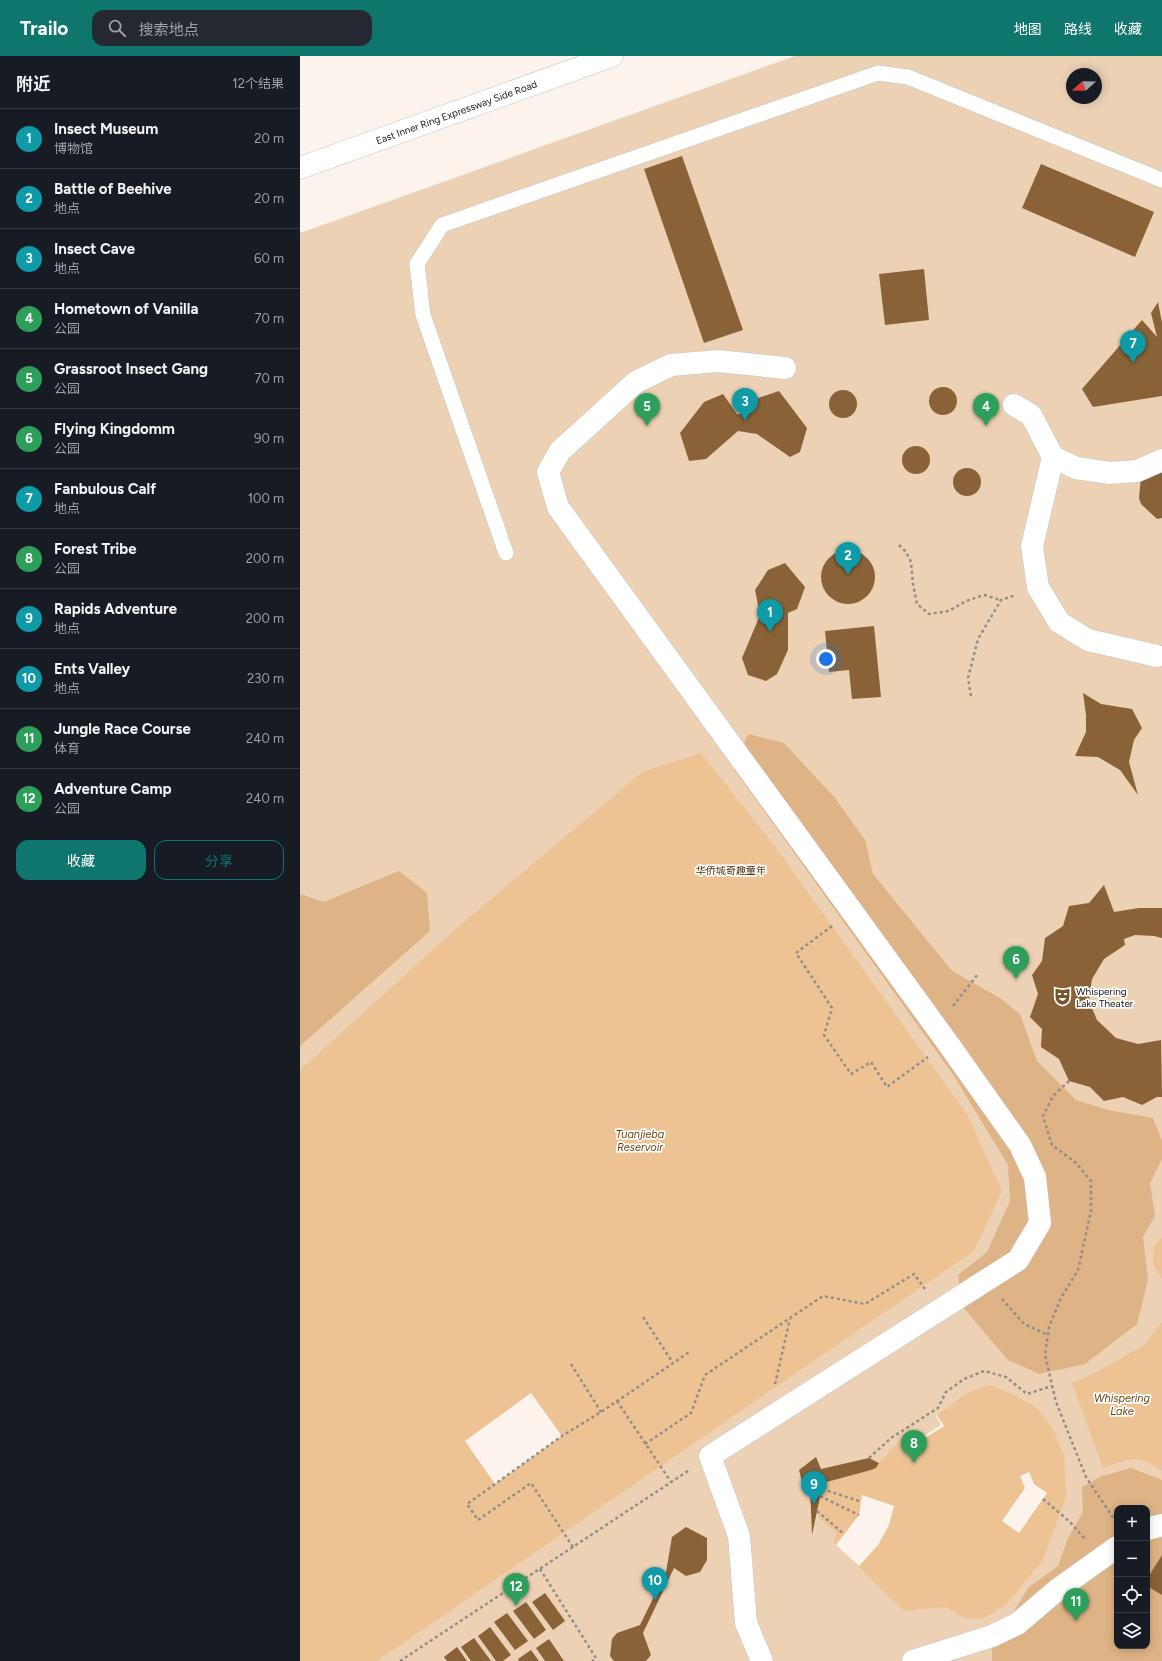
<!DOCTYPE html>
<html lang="zh">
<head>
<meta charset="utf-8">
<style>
	:root { --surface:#171b24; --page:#242831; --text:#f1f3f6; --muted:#9ea1a6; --line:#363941; --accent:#0f766e }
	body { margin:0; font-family:Figtree,"Noto Sans SC",sans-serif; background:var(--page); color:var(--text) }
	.controls { position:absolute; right:12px; bottom:12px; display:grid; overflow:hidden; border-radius:8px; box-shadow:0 2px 10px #0003 }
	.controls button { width:36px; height:36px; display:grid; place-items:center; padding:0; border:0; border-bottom:1px solid var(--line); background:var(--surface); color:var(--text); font:20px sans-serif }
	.compass { position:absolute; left:766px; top:12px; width:36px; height:36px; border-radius:50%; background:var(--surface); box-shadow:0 2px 10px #0003; rotate:250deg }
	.you { position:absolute; left:526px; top:603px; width:14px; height:14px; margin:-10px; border:3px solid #fff; border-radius:50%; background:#1a73e8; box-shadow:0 0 0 6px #1a73e833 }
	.badge { display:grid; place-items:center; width:26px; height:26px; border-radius:50%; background:var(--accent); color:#fff; font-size:13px; font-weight:700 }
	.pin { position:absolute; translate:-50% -33px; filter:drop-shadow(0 1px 2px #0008) }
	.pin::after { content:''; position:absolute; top:21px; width:14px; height:12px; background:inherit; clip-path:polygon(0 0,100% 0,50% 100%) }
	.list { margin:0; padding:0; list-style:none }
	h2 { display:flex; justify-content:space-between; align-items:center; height:52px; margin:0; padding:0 16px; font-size:17px }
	h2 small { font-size:13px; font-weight:400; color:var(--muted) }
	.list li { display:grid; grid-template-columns:26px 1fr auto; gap:12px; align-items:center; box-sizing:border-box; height:60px; padding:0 16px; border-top:1px solid var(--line) }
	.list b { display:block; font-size:15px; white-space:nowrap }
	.list p { margin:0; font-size:13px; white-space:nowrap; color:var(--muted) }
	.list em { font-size:13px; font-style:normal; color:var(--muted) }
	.actions { display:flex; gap:8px; padding:12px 16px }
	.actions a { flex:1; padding:9px 0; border:1px solid var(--accent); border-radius:12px; text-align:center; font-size:14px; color:var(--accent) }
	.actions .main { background:var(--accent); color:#fff }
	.icon { flex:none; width:22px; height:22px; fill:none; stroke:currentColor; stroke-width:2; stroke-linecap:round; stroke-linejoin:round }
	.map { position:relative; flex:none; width:862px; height:1605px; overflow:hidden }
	header { display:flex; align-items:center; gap:24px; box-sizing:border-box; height:56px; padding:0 20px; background:var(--accent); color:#fff }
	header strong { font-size:19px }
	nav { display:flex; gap:22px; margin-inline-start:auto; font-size:14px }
	.search { width:280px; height:36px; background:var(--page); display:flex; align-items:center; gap:10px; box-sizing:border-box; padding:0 14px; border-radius:12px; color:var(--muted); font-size:15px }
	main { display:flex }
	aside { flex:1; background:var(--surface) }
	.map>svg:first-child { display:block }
	.green { fill:#edd1b5; fill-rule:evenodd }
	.forest { fill:#deb385; fill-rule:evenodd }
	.water { fill:#eec394 }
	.pier { fill:#fbf3ec }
	.building { fill:#896337 }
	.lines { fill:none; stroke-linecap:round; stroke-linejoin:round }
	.service-casing { stroke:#c9c2bb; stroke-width:16 }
	.pedestrian-casing { stroke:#c9c2bb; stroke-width:23 }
	.primary-casing { stroke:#c9c2bb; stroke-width:23 }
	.path { stroke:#938d88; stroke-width:2.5; stroke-dasharray:3 3; stroke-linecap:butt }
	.service { stroke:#fff; stroke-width:15 }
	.pedestrian { stroke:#fff; stroke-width:22 }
	.primary { stroke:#fff; stroke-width:22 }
	.labels { text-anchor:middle; stroke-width:3.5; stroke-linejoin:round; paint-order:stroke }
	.street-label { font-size:10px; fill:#191614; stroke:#fff }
	.park-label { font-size:10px; fill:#4e310d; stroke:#fff }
	.poi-label { font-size:10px; fill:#191614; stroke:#fff; text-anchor:start }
	.water-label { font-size:11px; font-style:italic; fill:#6a4107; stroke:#fff }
</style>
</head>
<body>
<header>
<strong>Trailo</strong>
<div class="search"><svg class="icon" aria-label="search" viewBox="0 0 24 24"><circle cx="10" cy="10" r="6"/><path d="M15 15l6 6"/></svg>搜索地点</div>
<nav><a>地图</a><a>路线</a><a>收藏</a></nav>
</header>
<main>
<aside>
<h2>附近<small>12个结果</small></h2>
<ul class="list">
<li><span class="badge" style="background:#0f9aa8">1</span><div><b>Insect Museum</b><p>博物馆</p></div><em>20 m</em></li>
<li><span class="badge" style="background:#0f9aa8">2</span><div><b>Battle of Beehive</b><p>地点</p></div><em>20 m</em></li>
<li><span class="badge" style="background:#0f9aa8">3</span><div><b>Insect Cave</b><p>地点</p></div><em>60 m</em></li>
<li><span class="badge" style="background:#2e9e5b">4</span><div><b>Hometown of Vanilla</b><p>公园</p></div><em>70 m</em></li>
<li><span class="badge" style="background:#2e9e5b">5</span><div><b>Grassroot Insect Gang</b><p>公园</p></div><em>70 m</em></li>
<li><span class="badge" style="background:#2e9e5b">6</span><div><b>Flying Kingdomm</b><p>公园</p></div><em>90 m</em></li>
<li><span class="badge" style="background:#0f9aa8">7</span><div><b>Fanbulous Calf</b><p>地点</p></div><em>100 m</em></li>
<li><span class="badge" style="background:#2e9e5b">8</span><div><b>Forest Tribe</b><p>公园</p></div><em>200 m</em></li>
<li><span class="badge" style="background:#0f9aa8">9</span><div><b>Rapids Adventure</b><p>地点</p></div><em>200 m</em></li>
<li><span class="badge" style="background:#0f9aa8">10</span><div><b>Ents Valley</b><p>地点</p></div><em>230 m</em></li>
<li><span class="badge" style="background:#2e9e5b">11</span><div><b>Jungle Race Course</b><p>体育</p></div><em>240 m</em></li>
<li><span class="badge" style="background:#2e9e5b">12</span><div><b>Adventure Camp</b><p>公园</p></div><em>240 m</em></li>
</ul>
<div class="actions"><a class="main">收藏</a><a>分享</a></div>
</aside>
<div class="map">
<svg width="862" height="1605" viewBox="0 0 862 1605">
	<rect width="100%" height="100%" fill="#fbf3ec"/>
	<!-- green -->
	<path class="green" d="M495,0h367v1605h-846l-16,-43v-1385zM772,18h24v24h-24zM817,1452h30v138h-30z"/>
	<!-- forest -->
	<g class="forest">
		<path d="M448,678l36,9 51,55 30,42 8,34 79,97 48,27 20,16 17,47 39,39 32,10 45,8 9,23v18l-12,24 5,33 -12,21 5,43 -11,44 -52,40 -46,10 -31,-14 -46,-54 -4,-31 29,-23 23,-51 -2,-36 -54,-89 -220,-307z"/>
		<path d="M99,815l28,22 3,38 -130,115v-152l24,8z"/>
		<path d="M831,1412l31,12v181h-170v-13l36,-60 30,-22 10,-28 15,-26 -1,-25 20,-11zM817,1452h30v138h-30z"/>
	</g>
	<!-- water -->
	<g class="water">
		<path d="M401,697l73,92 193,269 35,77 -28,60 -597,410h-77v-591l160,-145 182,-153z"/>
		<path d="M862,1181v42l-9,-14 1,-19z"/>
		<path d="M862,1266v149c-25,-18 -31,-12 -59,-3l-31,-85 25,-11 47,-27z"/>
		<path d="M691,1329l21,9 24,13 17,22 11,27 2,41 -23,63 -36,44 -25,15 -18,-1 -19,-11 -41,4 -71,-69 4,-9 -17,-14 -3,-8 6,-28 53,-15 3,-5 23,-25 7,10 35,-22 -7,-11 32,-23z"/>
	</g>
	<!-- pier -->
	<g class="pier">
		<path d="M231,1337l31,43 -67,48 -30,-43z"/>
		<path d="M636,1358l8,12 -35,22 -8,-12h3l5,9 32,-20 -5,-9z"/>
		<path d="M729,1416l5,12 13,9 -28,40 -17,-12 23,-33 -5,-12z"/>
		<path d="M562,1439l32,11 -5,19 -11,20 -19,21 -23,-21 23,-30z"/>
	</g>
	<!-- building -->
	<g class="building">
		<path d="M382,100l61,174 -39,13 -60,-174z"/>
		<path d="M741,108l113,48 -19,45 -113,-49z"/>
		<path d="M624,213l5,51 -44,5 -6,-51z"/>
		<path d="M858,246l4,21v73l-69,11 -11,-18 60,-69 15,17 -6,-24z"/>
		<circle cx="643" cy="345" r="14"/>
		<circle cx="543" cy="348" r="14"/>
		<path d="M479,335l28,37 -7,24 -10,5 -33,-23 -19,-3 -32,28 -17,2 -9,-28 24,-31 19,-8 14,20h11l10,-16z"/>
		<circle cx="616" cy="404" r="14"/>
		<path d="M862,411v51l-5,1 -16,-15 -2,-6 2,-22z"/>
		<circle cx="667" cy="426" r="14"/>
		<circle cx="548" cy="521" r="27"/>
		<path d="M485,507l20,24 -8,22 -9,4v37l-11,24 -11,7 -18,-6 -6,-17 18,-43 -5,-25 13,-20z"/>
		<path d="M574,570l7,71 -29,2 -3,-29 -20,2 -4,-41z"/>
		<path d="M783,637l18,11 31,5 10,19 -8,12 -5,22 9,33 -18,-25 -22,-13 -23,-1 11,-24v-17z"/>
		<path d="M804,829l10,27 25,-4h23v30l-8,-2 -19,-1 -11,4 1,6 -21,14 -12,20 -3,22 8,19 19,18 22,6 23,-4 1,57h-5l-15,8 -19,-8 -19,4 -14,-14 -21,-6 -10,-22 -18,-12 1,-18 -12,-12 8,-23 -6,-19 10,-14 3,-23 18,-12 6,-20 20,-3z"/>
		<path d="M516,1401l5,12 48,-11 10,5 -3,5 -5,2 -48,13 -11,52 -2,-50 -7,1 -4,-16z"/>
		<path d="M386,1471l21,11v22l-7,12 -14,4 -12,-8 -31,65 8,22 -5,6h-32l-4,-5 2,-17 5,-6 23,-8 26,-53 6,-35z"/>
		<path d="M862,1499v40l-15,-9v-7z"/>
		<path d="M245,1537l20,28 -12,9 -21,-28z"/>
		<path d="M226,1546l20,28 -12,9 -21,-28z"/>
		<path d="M207,1557l21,28 -13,9 -21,-28z"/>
		<path d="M190,1571l21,28 -8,6h-7l-18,-25z"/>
		<path d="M174,1582l17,23h-20l-10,-14z"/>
		<path d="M249,1583l15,22h-19l-9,-13z"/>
		<path d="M157,1591l10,14h-20l-3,-4z"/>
		<path d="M231,1594l8,11h-20l-1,-2z"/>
	</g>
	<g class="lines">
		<defs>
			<path id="service" d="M206,497l-83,-238 -6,-51 25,-39 436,-152 30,4 254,103"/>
			<g id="pedestrian">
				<path d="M714,349l17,10 22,42 23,11 34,5 27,-2 25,-11"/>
				<path d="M753,401l-21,89 6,41 21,35 29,18 69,16"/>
				<path d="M847,1473l15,-4"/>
				<path d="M462,1605l-16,-38 -7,-87 -29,-80 308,-196 22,-37 -5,-46 -15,-32 -73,-103 -389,-535 -10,-35 12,-21 76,-69 35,-17 47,-4 67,7"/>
				<path d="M613,1605l79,-25 25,-12 40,-34 60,-43"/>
			</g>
			<g id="primary">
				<path id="s1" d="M0,112l312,-112"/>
			</g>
		</defs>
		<!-- service casing -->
		<use href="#service" class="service-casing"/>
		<!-- pedestrian casing -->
		<use href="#pedestrian" class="pedestrian-casing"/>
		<!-- primary casing -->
		<use href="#primary" class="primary-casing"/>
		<!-- path -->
		<g class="path">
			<path d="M599,489l7,7 5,10 2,22 4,20 12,10 20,-3 17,-10 18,-6 17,5"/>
			<path d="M671,640l-3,-18 10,-39 23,-39 15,-5"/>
			<path d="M532,870l-36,27 36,55 -8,27 27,39 20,-12 16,25 41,-30"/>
			<path d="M653,950l25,-32"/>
			<path d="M769,1025l-16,15 -10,20 9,29 23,17 16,19v30l-13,59 -17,28 -12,29 -4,28 11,47 30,75 30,45"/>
			<path d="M702,1243l22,25 24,11"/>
			<path d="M343,1261l30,46"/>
			<path d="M271,1308l30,48"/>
			<path d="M475,1328l15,-65"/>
			<path d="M317,1345l54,81"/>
			<path d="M345,1388l46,-31 14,-38 118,-79 42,8 49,-30 11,15"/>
			<path d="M569,1402l22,-20 47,-30 8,-16 18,-13 20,-8 22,6 21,17 25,-8"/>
			<path d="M522,1433l40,13"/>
			<path d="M520,1440l39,19"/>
			<path d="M743,1443l27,23 15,17"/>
			<path d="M517,1455l27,23"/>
			<path d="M273,1491l-42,-64 -53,37 -11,-16 95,-68 39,-24 90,-61"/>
			<path d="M240,1513l56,89 -4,3"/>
			<path d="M100,1605l288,-190"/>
		</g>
		<!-- service -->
		<use href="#service" class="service"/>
		<!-- pedestrian -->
		<use href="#pedestrian" class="pedestrian"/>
		<!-- primary -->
		<use href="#primary" class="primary"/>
	</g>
	<!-- icons -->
	<defs>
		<symbol id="theatre-bare" viewBox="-9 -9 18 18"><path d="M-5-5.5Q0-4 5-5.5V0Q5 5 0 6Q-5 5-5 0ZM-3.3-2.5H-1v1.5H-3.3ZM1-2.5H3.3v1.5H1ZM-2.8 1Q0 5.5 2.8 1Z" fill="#78552d" stroke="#fff" stroke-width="2.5" paint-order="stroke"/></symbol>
	</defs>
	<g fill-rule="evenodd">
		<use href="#theatre-bare" x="750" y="928" width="25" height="25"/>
	</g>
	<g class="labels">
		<!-- street labels -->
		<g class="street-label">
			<text dy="4" stroke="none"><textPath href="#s1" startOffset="166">East Inner Ring Expressway Side Road</textPath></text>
		</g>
		<!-- park labels -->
		<g class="park-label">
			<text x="431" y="818">华侨城奇趣童年</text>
		</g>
		<!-- poi labels -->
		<g class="poi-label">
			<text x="776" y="939">Whispering<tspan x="776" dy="12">Lake Theater</tspan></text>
		</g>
		<!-- water labels -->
		<g class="water-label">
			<text x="340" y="1082">Tuanjieba<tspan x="340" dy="13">Reservoir</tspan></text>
			<text x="822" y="1346">Whispering<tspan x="822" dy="13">Lake</tspan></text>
		</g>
	</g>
</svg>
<div class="controls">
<button>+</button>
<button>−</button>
<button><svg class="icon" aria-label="locate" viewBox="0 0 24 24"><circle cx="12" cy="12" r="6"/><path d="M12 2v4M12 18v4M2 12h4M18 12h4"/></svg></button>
<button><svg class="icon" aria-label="layers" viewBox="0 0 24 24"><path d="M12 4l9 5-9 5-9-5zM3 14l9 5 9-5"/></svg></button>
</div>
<svg class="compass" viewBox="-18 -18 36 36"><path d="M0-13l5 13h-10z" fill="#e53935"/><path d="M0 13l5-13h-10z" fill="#9ea1a6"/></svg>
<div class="you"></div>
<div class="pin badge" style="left:470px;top:576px;background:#0f9aa8">1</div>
<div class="pin badge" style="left:548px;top:519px;background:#0f9aa8">2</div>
<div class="pin badge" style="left:445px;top:365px;background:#0f9aa8">3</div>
<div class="pin badge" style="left:686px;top:370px;background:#2e9e5b">4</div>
<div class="pin badge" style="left:347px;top:370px;background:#2e9e5b">5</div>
<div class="pin badge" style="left:716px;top:923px;background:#2e9e5b">6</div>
<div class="pin badge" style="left:833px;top:307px;background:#0f9aa8">7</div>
<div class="pin badge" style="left:614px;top:1407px;background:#2e9e5b">8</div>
<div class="pin badge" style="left:514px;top:1448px;background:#0f9aa8">9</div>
<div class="pin badge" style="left:355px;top:1544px;background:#0f9aa8">10</div>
<div class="pin badge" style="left:776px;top:1565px;background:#2e9e5b">11</div>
<div class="pin badge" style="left:216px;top:1550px;background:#2e9e5b">12</div>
</div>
</main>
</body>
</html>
